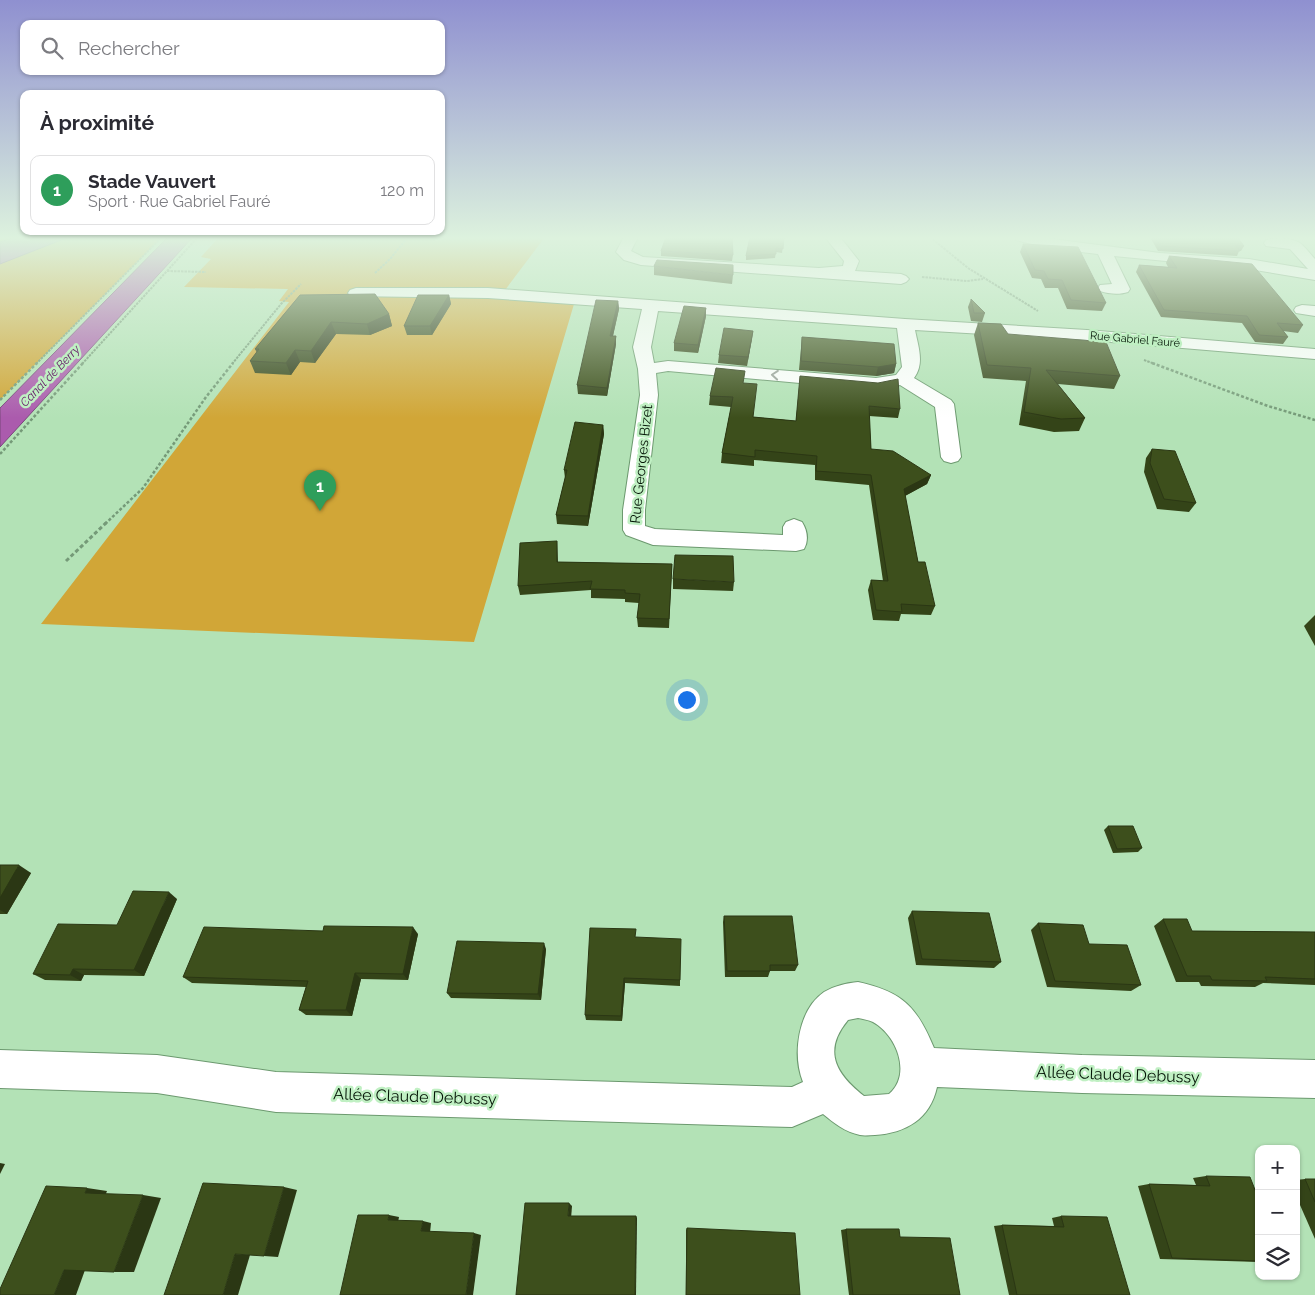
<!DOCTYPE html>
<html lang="fr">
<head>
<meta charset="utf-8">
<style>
	:root { --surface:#fff; --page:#f7f7f7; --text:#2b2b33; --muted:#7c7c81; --line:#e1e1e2; --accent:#89268d }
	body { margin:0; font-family:Raleway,sans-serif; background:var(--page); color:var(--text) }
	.controls { position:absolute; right:15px; bottom:15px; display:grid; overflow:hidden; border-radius:10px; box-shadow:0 1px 4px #0004 }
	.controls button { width:45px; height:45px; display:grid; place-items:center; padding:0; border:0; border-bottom:1px solid var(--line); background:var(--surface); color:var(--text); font:25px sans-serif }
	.you { position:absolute; left:686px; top:699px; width:18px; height:18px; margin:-12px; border:4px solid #fff; border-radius:50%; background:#1a73e8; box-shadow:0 0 0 8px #1a73e833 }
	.badge { display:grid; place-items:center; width:32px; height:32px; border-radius:50%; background:var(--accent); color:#fff; font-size:16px; font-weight:700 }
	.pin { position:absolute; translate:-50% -41px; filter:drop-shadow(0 1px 2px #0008) }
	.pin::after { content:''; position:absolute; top:26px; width:18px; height:15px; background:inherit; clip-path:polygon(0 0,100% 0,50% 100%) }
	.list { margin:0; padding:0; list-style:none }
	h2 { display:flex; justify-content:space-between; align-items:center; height:65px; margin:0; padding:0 20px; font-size:21px }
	h2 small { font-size:16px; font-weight:400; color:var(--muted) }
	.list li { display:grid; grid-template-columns:32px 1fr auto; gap:15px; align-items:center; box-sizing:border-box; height:70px; margin:0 10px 10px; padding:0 10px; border:1px solid var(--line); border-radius:10px }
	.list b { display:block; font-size:19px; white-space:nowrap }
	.list p { margin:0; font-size:16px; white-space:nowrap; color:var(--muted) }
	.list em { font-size:16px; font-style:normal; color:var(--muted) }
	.icon { flex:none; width:28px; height:28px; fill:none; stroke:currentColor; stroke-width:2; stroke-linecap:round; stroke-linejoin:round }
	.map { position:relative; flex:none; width:1315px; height:1295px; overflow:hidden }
	.search { position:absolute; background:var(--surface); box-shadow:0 1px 4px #0004; left:20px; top:20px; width:425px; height:55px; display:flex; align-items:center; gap:12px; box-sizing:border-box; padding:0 18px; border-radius:10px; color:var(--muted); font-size:19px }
	.panel { position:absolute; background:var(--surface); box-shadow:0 1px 4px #0004; left:20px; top:90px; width:425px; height:145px; border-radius:10px }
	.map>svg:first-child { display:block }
	.green { fill:#d1a637 }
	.water { fill:#ab5bad; stroke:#79467b }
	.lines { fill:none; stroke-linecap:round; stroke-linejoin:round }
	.street-casing { stroke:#6c996f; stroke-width:2 }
	.path-far2 { stroke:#759a78; stroke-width:2; stroke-dasharray:2.5 1; stroke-linecap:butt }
	.path-far1 { stroke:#759a78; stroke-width:2.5; stroke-dasharray:3 2; stroke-linecap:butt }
	.path { stroke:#759a78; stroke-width:3; stroke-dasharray:4 2.5; stroke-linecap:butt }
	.street { fill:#fff; fill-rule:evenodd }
	.wall { fill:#344418 }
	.shaded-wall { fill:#2b3714 }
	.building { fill:#3d4f1c; stroke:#2b3714 }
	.oneway { stroke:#9ba19b }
	.labels { text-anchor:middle; stroke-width:5; stroke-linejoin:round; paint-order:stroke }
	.far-street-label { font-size:11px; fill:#041506; stroke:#c0f0c3 }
	.far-water-label { font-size:12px; font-style:italic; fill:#651b68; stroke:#c0f0c3 }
	.street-label { font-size:14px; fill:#041506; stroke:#c0f0c3 }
	.near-street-label { font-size:16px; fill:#041506; stroke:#c0f0c3 }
</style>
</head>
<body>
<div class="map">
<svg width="1315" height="1295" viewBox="0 0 1315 1295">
	<rect width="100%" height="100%" fill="#b3e2b6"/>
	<!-- green -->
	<g class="green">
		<path d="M0,237h162l-162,163z"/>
		<path d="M219,237h326l-46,61 75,6 -100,338 -433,-18 248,-322 -10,-1 9,-12 -104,-2 27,-28 -10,-2z"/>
	</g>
	<!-- water -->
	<g class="water">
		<path d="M16,237h53l-69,27v-22z"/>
		<path d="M168,237h25l-193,210v-39z"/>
	</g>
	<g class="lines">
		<defs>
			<g id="street">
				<path d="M624,237h14l-7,14 12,6 176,11 24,-2 1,-5 -19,-24h15l19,24 -4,10 46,3 5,2 3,3 -3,3 -5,2 -260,-19 -17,-5 -8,-8z"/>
				<path d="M1014,237h23l123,16 89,6 59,10 -18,-20 -24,-3 -2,-3 2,-3c8,-2 24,-2 32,2 6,3 12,12 17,17v21l-66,-11 -135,-13 16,33 -2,3c-9,3 -19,2 -28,-1l-2,-3 2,-3 12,-1 -14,-30 -51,-6 -31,-8z"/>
				<path d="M356,288h132l417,31 182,11 228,19v10l-228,-19 -172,-10c3,16 10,33 -1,48l37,22 3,4 7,53 -3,4 -7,2 -7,-2 -3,-4 -6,-50 -35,-22 -24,5 -208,-19 -12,2 2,22 -13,115v16l10,3 128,6v-8l3,-5 8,-3 8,3c5,8 7,18 2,27l-8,2 -143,-6 -27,-10 -3,-5v-20l17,-115 -2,-26 -5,-22 9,-38 -154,-11 -138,-2 -2,-3 2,-3zM658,311l239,17 5,39 -6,8 -20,3 -208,-17 -14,2 -3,-16z"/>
				<path d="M1302,305l13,1v10l-19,-3 -2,-3 2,-3z"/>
				<path d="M858,982c45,10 59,25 76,66l148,7 233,5v38l-233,-5 -145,-6c-7,32 -31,46 -62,48 -5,0 -10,1 -15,0 -15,-3 -26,-12 -37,-21l-31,13 -516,-15 -119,-19 -157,-5v-38l157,5 119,17 516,15 11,-5c-11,-27 -5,-72 21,-90 10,-6 23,-9 34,-10zM858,1018c5,1 11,2 15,4 24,13 39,53 16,72l-25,2c-28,-22 -42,-45 -16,-76z"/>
			</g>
		</defs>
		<!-- street casing -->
		<use href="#street" class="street-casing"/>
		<!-- path-far2 -->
		<g class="path-far2">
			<path d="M930,237l38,31 70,43"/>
			<path d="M167,271l39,1"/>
			<path d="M375,273l15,-14 18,-22"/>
			<path d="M922,277l45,4 16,-2"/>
			<path d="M1144,360l11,4"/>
			<path d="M36,364l126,-127"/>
			<path d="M82,364l116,-127"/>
			<path d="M232,364l49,-60 20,-20"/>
		</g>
		<!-- path-far1 -->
		<g class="path-far1">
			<path d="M1152,363l116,43 47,14"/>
			<path d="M0,400l37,-37"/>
			<path d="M0,454l83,-91"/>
			<path d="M105,524l38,-36 63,-91 27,-34"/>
		</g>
		<!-- path -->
		<path class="path" d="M66,561l41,-39"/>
		<!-- street -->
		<use href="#street" class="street"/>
	</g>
	<!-- wall -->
	<g class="wall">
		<path d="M784,237l-2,16 -6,-1 -1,6 -29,2v-4z"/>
		<path d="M1150,237h87l7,9 -3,5h-2l-2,5 -79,-5z"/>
		<path d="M1023,244l83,59 -4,8 -35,-2 -9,-21h-13l-4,-9 -9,-1 -12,-26z"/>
		<path d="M661,251l72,4 -1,6 -71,-5z"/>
		<path d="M1169,256l134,69 -5,8 -15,-2 5,6 -5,7 -28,-2 -13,-19 -81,-6 -25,-45 3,-7 29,2 -2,-4z"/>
		<path d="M654,266l79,9 -1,9 -78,-9z"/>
		<path d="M300,295l89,19 3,12 -22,9 -34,-1 -21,29 -15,-1 -9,13 -36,-2 -5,-12 7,-8 -2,-4z"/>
		<path d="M449,295l2,9 -19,31h-25l-3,-9z"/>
		<path d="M971,299l14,14 -3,9 -11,-1 -3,-14z"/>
		<path d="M618,301l1,8 -6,27h3v8l-9,52 -29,-2 -1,-9z"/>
		<path d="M706,308v8l-8,37 -24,-2v-8z"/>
		<path d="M978,323l30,11 112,42 -6,13 -56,-5 27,34 -6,13 -25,1 -35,-7 7,-44 -43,-3 -9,-43z"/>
		<path d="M753,331l-6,35 -29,-3 1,-8z"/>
		<path d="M802,337l94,27 -2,9 -18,3 -77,-6z"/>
		<path d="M800,376l100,33 -2,9 -29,-2 2,33 60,26 -4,9 -22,12 13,66 17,44 -4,9 -30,-1 -2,7 -26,-1 -5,-30 3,-10 12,1 -14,-96 -54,-5v-15l-61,-5v6l-33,-3 1,-10 9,-46 -22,-2 1,-9 34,-13 9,34 43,4z"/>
		<path d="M603,425l1,9 -16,92 -31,-2 -1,-9 9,-37 -1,-8z"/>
		<path d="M1152,449l44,54 -7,9 -32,-3 -13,-37 2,-14z"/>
		<path d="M557,541l1,21 114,2 -3,64 -31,-1 -1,-9 2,-15 -14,-1v-3l-34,-1v-8l-71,5 -2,-9z"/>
		<path d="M673,579l61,3 -1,9 -60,-2z"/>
		<path d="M1315,615v31l-11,-20z"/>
		<path d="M1108,826l34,22 -4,4 -25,1 -9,-23z"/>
		<path d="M0,865l31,8 -24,41h-7z"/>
		<path d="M177,899l-33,77 -60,-1 -3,6 -36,-1 -12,-6z"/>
		<path d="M912,911l89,51 -7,6 -78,-3 -8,-47z"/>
		<path d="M724,916l74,49 -3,6h-25l-2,6h-43l-2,-55z"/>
		<path d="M1163,919l29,12 123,1v53l-52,-2 -8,4 -54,-1 -2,-4h-23l-22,-56z"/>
		<path d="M1038,923l51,21 52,41 -10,6 -84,-4 -16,-57z"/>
		<path d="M418,934l-10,46 -47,-1 -9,37 -46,-1 -7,-5 7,-23 -114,-4 -9,-6z"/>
		<path d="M636,937l44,43v6l-55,-3 -3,38 -36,-1 -1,-5z"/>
		<path d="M546,949l-5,51 -90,-2 -4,-5z"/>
		<path d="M1206,1176l53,24v62l-99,-3 -22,-73 11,-2 47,1 -3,-7z"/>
		<path d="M1305,1179h10v60l-19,-43v-16z"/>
		<path d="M1061,1216l69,79h-121l-15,-69 8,-1 52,1 -2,-8z"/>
		<path d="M687,1228l113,67h-114v-65z"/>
		<path d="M846,1229l54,8 60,58h-111l-8,-65z"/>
	</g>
	<!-- shaded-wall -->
	<g class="shaded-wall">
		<path d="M449,295l2,9 -19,31 -2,-9z"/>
		<path d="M618,301l1,8 -8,35 -1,-8z"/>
		<path d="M706,308v8l-8,37v-8z"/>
		<path d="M389,314l3,12 -22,9 -3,-11z"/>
		<path d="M331,322l5,12 -21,29 -4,-12z"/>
		<path d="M753,331l-1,8 -5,27 1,-9z"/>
		<path d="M616,336v8l-9,52v-8z"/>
		<path d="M295,350l5,12 -9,13 -5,-12z"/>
		<path d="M896,364l-2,9 -18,3 2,-9z"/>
		<path d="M603,425l1,9 -16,92v-10z"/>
		<path d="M931,475l-4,9 -26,14 3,-9z"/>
		<path d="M19,865l12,8 -24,41 -7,-4v-12z"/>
		<path d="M169,892l8,7 -33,77 -10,-6z"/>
		<path d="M413,927l5,7 -10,46 -5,-6z"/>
		<path d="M544,943l2,6 -5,51 -3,-6z"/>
		<path d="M73,969l11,6 -3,6 -11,-6z"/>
		<path d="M355,973l6,6 -9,37 -6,-6z"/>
		<path d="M624,978l1,5 -3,38 -1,-5z"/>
		<path d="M0,1163l5,1 -5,10z"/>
		<path d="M284,1187l13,3 -19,67 -14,-1z"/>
		<path d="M87,1188l20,3 -2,5 -20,-3z"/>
		<path d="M143,1195l18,3 -27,74h-20z"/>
		<path d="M569,1203l3,3 -1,13 -3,-3z"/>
		<path d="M389,1215l10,2 -1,5 -10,-2z"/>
		<path d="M636,1216l1,2 -1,77h-1z"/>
		<path d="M423,1221l8,2 -1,10 -9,-2z"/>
		<path d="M474,1233l7,2 -8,60h-7z"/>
		<path d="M235,1254l15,1 -12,40h-15z"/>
		<path d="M64,1270h21l-9,25h-22z"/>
	</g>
	<!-- building -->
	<g class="building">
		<path d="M666,237h66l1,18 -72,-4z"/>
		<path d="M750,237h34l-1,12 -7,-1v6l-30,2z"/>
		<path d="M1155,237h82l7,9 -9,-1 5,6 -79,-5z"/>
		<path d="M1023,244l55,3 28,56 -35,-3 -9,-20 -14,-1 -4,-8 -9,-1z"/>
		<path d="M1169,256l83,8 51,61 -26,-2 11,14 -29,-2 -12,-19 -83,-6 -25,-45 38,3z"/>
		<path d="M657,260l76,5v10l-79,-9z"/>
		<path d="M375,294l14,20 -22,10 -36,-2 -20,29 -16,-1 -9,13 -36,-2 9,-12h-4l45,-54z"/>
		<path d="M418,295h31l-19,31h-26z"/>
		<path d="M971,299l14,14h-11z"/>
		<path d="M596,300l22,1 -8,35h6l-9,52 -30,-3z"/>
		<path d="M684,306l22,2 -8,37 -24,-2z"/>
		<path d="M978,323l23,1 7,10 98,8 14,34 -74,-6 39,48 -24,1 -37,-7 7,-44 -44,-3z"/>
		<path d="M724,328l29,3 -5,26 -29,-2z"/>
		<path d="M802,337l92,7 2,20 -18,3 -77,-6z"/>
		<path d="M716,368l29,3 -2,12 14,1 -4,33 43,4 4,-45 78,7 20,-4 2,30 -31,-3 2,43 22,2 38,24 -27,14 14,73h7l10,44 -34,-2 1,8 -26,-2 -5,-30 17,1 -17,-106 -55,-4 1,-15 -62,-6v7l-33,-4 11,-56 -23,-1z"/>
		<path d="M575,422l28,3 -15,91 -32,-1 11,-45h-3z"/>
		<path d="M1152,449l23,2 21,52 -32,-4 -14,-36z"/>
		<path d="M557,541v21l115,2 -3,55 -32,-1 3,-24 -15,-1v-3l-35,-1 2,-8 -74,5 2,-43z"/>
		<path d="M675,555l58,1 1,26 -61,-3z"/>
		<path d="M1108,826h25l9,22 -25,1z"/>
		<path d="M0,865h19l-19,33z"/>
		<path d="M133,891l36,1 -35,78 -61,-1 -3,6 -37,-1 25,-50 59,1z"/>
		<path d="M912,911l77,2 12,49 -79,-3z"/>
		<path d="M724,916h68l6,49h-28v6h-43z"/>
		<path d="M1163,919h24l5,12 123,1v47l-50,-2 2,4 -55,-1 -2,-4h-23z"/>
		<path d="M1038,923l45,2 6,19 38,1 14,40 -86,-4z"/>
		<path d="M324,926l89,1 -10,47 -48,-1 -9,37h-47l9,-29 -125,-4 21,-50 119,4z"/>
		<path d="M590,928l46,1 -1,8 46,2 -1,41 -56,-2 -3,38 -36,-1z"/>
		<path d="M457,941l87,2 -6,51 -91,-1z"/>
		<path d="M1206,1176l44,1 9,23v61l-87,-3 -23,-74 61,2z"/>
		<path d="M1305,1179h10v23z"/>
		<path d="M203,1183l81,4 -20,69 -29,-2 -12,41h-59z"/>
		<path d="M46,1186l41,2 -2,5 58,2 -29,77 -50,-2 -10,25h-54v-6z"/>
		<path d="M525,1203h44l-1,13h68l-1,79h-119z"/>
		<path d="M358,1215h31l-1,5 35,1 -2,10 53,2 -8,62h-126z"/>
		<path d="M1061,1216l46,1 23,78h-113l-15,-70 62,2z"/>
		<path d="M687,1228l108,5 5,62h-114z"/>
		<path d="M846,1229h53l1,8 50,1 10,57h-107z"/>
	</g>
	<!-- one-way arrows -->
	<defs><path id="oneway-chevron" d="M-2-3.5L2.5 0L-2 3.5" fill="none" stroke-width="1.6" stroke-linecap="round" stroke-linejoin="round" transform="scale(1.25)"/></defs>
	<use class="oneway" href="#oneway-chevron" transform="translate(775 375) rotate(-175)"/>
	<!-- sky -->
	<linearGradient id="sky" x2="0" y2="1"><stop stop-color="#8f90d0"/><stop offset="0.57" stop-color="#ddf2de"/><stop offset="1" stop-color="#ddf2de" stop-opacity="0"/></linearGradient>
	<rect width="1315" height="418" fill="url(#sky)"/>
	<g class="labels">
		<!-- far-street labels -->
		<g class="far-street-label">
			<text transform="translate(1135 339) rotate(5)" y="4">Rue Gabriel Fauré</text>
		</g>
		<!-- far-water labels -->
		<g class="far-water-label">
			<text transform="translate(50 376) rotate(-46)" y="4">Canal de Berry</text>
		</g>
		<!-- street labels -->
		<g class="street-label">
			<text transform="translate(641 464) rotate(-84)" y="5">Rue Georges Bizet</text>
		</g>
		<!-- near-street labels -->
		<g class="near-street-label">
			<text transform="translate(1118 1074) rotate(2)" y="6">Allée Claude Debussy</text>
			<text transform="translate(415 1096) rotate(2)" y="6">Allée Claude Debussy</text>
		</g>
	</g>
</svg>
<div class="controls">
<button>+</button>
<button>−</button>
<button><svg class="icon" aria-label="layers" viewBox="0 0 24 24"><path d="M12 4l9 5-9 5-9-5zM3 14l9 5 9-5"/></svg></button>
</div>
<div class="you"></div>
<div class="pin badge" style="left:320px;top:511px;background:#2e9e5b">1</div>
<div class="search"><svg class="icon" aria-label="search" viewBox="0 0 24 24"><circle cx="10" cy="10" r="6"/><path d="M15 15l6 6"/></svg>Rechercher</div>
<section class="panel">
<h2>À proximité<small></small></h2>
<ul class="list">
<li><span class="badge" style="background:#2e9e5b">1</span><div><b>Stade Vauvert</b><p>Sport · Rue Gabriel Fauré</p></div><em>120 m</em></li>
</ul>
</section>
</div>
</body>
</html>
